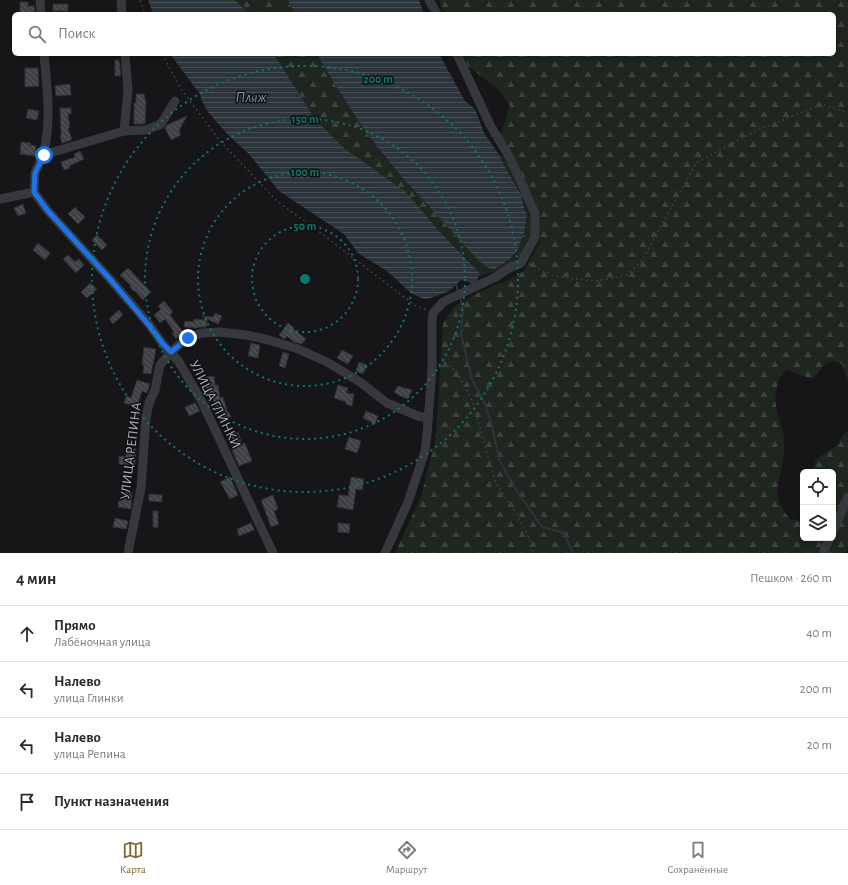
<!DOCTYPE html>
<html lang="ru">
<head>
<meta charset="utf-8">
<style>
	:root { --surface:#fff; --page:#f2f2f3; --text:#2b2b33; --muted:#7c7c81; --line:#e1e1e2; --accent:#856733 }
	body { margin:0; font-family:"Alegreya Sans",sans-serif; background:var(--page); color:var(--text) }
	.controls { position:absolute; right:12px; bottom:12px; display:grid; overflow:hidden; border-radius:6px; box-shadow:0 2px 6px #0003 }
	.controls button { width:36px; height:36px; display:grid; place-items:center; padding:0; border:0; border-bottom:1px solid var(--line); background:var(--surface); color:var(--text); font:20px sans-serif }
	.stop { position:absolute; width:12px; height:12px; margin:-9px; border:3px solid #1a73e8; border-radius:50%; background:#fff }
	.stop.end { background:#1a73e8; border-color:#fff; box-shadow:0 1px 4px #0008 }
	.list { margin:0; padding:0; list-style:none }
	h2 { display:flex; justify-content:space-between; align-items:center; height:52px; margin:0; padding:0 16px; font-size:17px }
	h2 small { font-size:13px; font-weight:400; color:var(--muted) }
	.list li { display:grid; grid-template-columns:26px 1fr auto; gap:12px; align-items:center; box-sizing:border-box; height:56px; padding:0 16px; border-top:1px solid var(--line) }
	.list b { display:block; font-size:15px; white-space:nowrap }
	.list p { margin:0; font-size:13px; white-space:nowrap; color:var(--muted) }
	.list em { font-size:13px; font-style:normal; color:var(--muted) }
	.icon { flex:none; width:22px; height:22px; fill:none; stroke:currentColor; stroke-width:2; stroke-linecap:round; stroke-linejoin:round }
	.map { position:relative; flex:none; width:848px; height:553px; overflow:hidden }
	.search { position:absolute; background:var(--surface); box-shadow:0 2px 6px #0003; left:12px; right:12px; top:12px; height:44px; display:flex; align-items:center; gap:10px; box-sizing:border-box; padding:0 14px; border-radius:6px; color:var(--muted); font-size:15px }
	.sheet { height:276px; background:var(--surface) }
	nav { display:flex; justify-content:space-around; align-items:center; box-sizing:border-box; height:56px; border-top:1px solid var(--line); background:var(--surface); font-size:11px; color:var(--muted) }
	nav a { display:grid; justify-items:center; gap:2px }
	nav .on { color:var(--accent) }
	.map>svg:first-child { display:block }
	.forest { fill:url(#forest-firs) }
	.water { fill:url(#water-rules) }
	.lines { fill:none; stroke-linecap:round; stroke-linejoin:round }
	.stream { stroke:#2c353c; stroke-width:2 }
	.building { fill:url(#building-back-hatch); stroke:#303034 }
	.path { stroke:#3d3f44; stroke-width:1.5; stroke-dasharray:2 3; stroke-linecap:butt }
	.minor { stroke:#37383d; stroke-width:9 }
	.route { stroke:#1a73e8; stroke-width:5 }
	.ring { fill:none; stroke:#0f766e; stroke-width:2; stroke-dasharray:2 4 }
	.labels { text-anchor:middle; stroke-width:3; stroke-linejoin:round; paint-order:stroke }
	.street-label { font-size:14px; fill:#a8adb8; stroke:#111113 }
	.water-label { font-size:15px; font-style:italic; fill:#7f9bb3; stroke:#111113 }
	.centre { fill:#0f766e; stroke:#111113; stroke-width:2 }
	.ring-label { font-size:12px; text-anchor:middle; font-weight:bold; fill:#0f766e; stroke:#111113; stroke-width:3; stroke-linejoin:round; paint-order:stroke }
</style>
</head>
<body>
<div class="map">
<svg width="848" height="553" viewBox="0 0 848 553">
	<defs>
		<pattern id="forest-firs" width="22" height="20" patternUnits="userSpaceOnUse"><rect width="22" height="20" fill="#1e261f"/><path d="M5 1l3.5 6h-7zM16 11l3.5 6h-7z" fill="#3c433d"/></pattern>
		<pattern id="water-rules" width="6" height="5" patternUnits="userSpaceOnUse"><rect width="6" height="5" fill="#2c353c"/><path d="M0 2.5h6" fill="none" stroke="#485056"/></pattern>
		<pattern id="building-back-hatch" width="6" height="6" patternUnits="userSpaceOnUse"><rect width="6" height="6" fill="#404145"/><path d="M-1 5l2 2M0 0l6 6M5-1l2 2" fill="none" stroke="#595a5e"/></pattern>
	</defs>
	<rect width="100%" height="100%" fill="#161618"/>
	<!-- forest -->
	<g class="forest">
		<path d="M235,0h53l7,14h-46z"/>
		<path d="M439,0h409v382l-6,-18 -8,-3 -9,3 -12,15 -27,-9c-8,8 -8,11 -10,22 -3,21 9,35 8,54 0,31 -18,45 6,73l10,2 3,-2v19h30v-66h-20c0,-16 13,-18 23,-26 6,-5 3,-9 12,-15v120l-5,2h-448l26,-56 15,-60 7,-115 11,-15 25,-15 31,-13 13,-7 17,-30 -2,-34 -37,-75 9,-27 -11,-16 -31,-24 -5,-12h371v-40h-389z"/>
		<path d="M274,54h43l17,29 31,48 36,45 78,85 10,7c20,-8 25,-8 33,-30 3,-6 6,-13 5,-21 -1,-20 -19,-44 -28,-62l9,6 24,52v20l-9,21 -24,17 -20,5 -1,-4 -5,-7 -34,-34 -94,-82 -30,-30z"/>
	</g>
	<!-- water -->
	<g class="water">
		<path d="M148,0h87l14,14h-96z"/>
		<path d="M288,0h131l5,14h-129z"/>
		<path d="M170,54h104l41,65 30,30 61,43 33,39 38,39 2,4 -2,7 -5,2 -11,-3 -12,11 -21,8h-4l-12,-5 -25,-23 -29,-18 -14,-19 -65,-43 -31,-38 -19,-17 -21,-24 -6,-11 -2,-7z"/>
		<path d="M317,54h122l26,47 10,8 9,24 14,20 10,19 12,21 7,23 -2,14 -7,19 -9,11 -15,9 -5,-1 -10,-7 -78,-85 -36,-45 -31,-48z"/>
	</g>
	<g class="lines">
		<!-- stream -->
		<g class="stream">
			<path d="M456,284l2,8"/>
			<path d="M460,296l3,15 -2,23 11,45 13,25 7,22 7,33 17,31 26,37 22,6 9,20"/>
		</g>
	</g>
	<!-- building -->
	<g class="building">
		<path d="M20,2h8v4h6l1,8h-15z"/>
		<rect x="53" y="4" width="15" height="7"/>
		<path d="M115,60h4l2,16h-6z"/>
		<path d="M25,68h13l1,18 -14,1z"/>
		<path d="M70,84l1,11 -15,1 -1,-10z"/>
		<path d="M136,94h8l2,9 -1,21h-11v-21h2z"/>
		<path d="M60,108h11v6h-3l2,13 -2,1 4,12 -10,3 -2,-7 1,-1z"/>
		<path d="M28,109l11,2 -2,9 -11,-2z"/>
		<path d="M187,116l-8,14 2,5 -10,5 -6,-12 2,-3z"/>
		<path d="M21,142l10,1 -1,2 6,1 -1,10 -15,-2z"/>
		<path d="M80,151l4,8 -15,7 1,2 -6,2 -3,-8 14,-5 -1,-3z"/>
		<path d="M23,204l3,9 -8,3 -4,-8z"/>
		<path d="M75,207l10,10 -7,7 -10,-10z"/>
		<path d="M97,235l10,10 -5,5 -10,-10z"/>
		<path d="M38,243l12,10 -5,7 -12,-10z"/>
		<path d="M68,255l7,7 4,-3 5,6 -8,8 -13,-14z"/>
		<path d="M128,268l23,24 -8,8 -8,-9v1l-5,-5 1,-1 -11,-11z"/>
		<path d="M90,283l7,6 -10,9 -6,-6z"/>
		<path d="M164,301l9,11 -3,3 14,18 -8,6 -4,-6 2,-1 -9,-13 -5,4 -6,-8 7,-6 -3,-3z"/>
		<path d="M119,310l4,5 -10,9 -4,-5z"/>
		<path d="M215,313l7,3 -4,8 -17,-8 12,1z"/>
		<path d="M194,319l13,1 -1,7h-7l-2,1 -13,-1 1,-6 9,1z"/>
		<path d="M288,323l6,5 -1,1 13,10 -4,5 -8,-2 -7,-6 -2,3 -6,-4z"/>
		<path d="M251,343l9,2 -2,13 -10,-2z"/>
		<path d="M144,347l12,2 -5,25 -8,-1 1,-8h-2z"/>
		<path d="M342,350l11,6 -5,8 -11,-6z"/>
		<path d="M283,352l6,2 -4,14 -6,-2z"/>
		<path d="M359,362l8,3 -4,9 -7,-3z"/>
		<path d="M214,376l1,9h3l2,13 3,-1 5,16 1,-1 2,5 -11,4 -9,-28h-4l-1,-16z"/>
		<path d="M137,380l13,4 -3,9 -5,-2 -5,16 -13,-4 2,-7 5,2z"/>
		<path d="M338,385l10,3 -2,5 8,1 -2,12 -6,-2v-2l-12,-4z"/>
		<path d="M398,386l14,4 -4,9 -8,-3 -6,-4z"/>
		<path d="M195,403l5,8 -11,5 -4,-9z"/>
		<path d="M366,411l12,5 -3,8 -12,-6z"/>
		<path d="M238,432l4,12 3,-1 7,18 -13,5 -8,-18 3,-1 -4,-12z"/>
		<path d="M349,437l12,4 -4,12 -12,-4z"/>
		<path d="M126,449h10l-1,16 -16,-1v-8l7,1z"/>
		<path d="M230,477l8,18 -8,4 -10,-17z"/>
		<path d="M351,477l13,2 -2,11 -6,-1 -3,21 -16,-3 2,-12 9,1z"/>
		<path d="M124,491l8,1 -1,17 -13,-2 1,-7 3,1z"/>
		<path d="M149,494l13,1v7l-13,-1z"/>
		<path d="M273,495l5,14 -4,2 5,13 -8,3 -10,-27z"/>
		<path d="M153,511h5v17l-5,-1z"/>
		<path d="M115,518l13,3 -2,8 -13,-2z"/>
		<path d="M251,523l3,7 -15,6 -2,-7z"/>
		<path d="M338,523l12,1 -1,9 -11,-1z"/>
	</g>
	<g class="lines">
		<!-- path -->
		<g class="path">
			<path d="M140,0l5,14"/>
			<path d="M162,54l19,35 39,52 58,61 48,35 61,47 29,22 10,4"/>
			<path d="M529,264l25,12 40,5 15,-2 17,-4 15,-13 55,-99 62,-33 64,-26 26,9"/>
			<path d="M439,367l11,-1 7,6 16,31 23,81 20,29 14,26 3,14"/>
		</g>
		<!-- minor -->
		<g class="minor">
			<path d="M40,0l1,14"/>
			<path d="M121,0l1,14"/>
			<path d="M429,0l8,14"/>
			<path d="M124,131l4,-41 -3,-36"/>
			<path d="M43,155c9,-34 4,-67 1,-101"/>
			<path d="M34,192l14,19 61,67 39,45 15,21 16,18 23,40 71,151"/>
			<path d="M0,199l34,-7 1,-19 8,-18 81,-24 22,-1 15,-6 14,-23"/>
			<path d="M833,531l15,-34"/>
			<path d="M128,553l13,-65 5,-70 3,-15 6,-13 5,-25 11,-13 16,-14 15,-5 17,-1 28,3 22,5 29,9 29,13 33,20 27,21 31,13 10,2"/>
			<path d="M385,553l23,-51 17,-51 2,-17 5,-65v-47l1,-9 10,-11 53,-25 13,-9 12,-5 14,-26v-24l-24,-53 -21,-35 -33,-71"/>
			<path d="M823,553l7,-15"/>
		</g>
	</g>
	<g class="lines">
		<!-- route -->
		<path class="route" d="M44,155l-9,18 -1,19 14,19 61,67 39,46 15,20 8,8 17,-14"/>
	</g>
	<!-- distance rings -->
	<g class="ring">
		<circle cx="305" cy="279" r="53"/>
		<circle cx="305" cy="279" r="107"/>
		<circle cx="305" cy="279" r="160"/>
		<circle cx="305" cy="279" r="213"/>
	</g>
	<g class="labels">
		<!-- street labels -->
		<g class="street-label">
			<text transform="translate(216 404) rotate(63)" y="5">УЛИЦА ГЛИНКИ</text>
			<text transform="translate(130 451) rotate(-83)" y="5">УЛИЦА РЕПИНА</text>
		</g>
		<!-- water labels -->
		<g class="water-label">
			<text x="251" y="102">Пляж</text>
		</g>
	</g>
	<circle cx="305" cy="279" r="6" class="centre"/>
	<g class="ring-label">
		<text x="378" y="83">200 m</text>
		<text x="305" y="123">150 m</text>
		<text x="305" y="176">100 m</text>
		<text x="305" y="230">50 m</text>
	</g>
</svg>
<div class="controls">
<button><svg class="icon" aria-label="locate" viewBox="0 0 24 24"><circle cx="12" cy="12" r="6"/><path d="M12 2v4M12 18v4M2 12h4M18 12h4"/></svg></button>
<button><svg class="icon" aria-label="layers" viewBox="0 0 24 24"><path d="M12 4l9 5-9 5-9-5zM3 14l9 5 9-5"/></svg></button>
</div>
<div class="stop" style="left:44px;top:155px"></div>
<div class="stop end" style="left:188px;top:338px"></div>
<div class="search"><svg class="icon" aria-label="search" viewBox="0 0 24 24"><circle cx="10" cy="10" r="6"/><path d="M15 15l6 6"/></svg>Поиск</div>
</div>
<section class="sheet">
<h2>4 мин<small>Пешком · 260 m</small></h2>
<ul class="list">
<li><svg class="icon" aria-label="ahead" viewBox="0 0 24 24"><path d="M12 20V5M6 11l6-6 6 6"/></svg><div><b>Прямо</b><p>Лабёночная улица</p></div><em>40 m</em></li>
<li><svg class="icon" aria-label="left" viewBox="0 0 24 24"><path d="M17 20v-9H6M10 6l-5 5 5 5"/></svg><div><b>Налево</b><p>улица Глинки</p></div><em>200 m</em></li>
<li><svg class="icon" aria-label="left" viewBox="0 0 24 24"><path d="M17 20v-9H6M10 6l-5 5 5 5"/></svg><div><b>Налево</b><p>улица Репина</p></div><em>20 m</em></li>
<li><svg class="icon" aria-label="arrive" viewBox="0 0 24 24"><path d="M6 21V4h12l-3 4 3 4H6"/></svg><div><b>Пункт назначения</b></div></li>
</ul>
</section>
<nav>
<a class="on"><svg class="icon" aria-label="map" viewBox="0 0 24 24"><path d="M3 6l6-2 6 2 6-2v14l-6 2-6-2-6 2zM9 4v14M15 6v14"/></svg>Карта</a>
<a><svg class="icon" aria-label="directions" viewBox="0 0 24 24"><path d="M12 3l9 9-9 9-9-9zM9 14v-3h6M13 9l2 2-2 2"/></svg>Маршрут</a>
<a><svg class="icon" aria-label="saved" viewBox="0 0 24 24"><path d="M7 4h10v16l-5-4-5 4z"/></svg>Сохранённые</a>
</nav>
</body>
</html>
